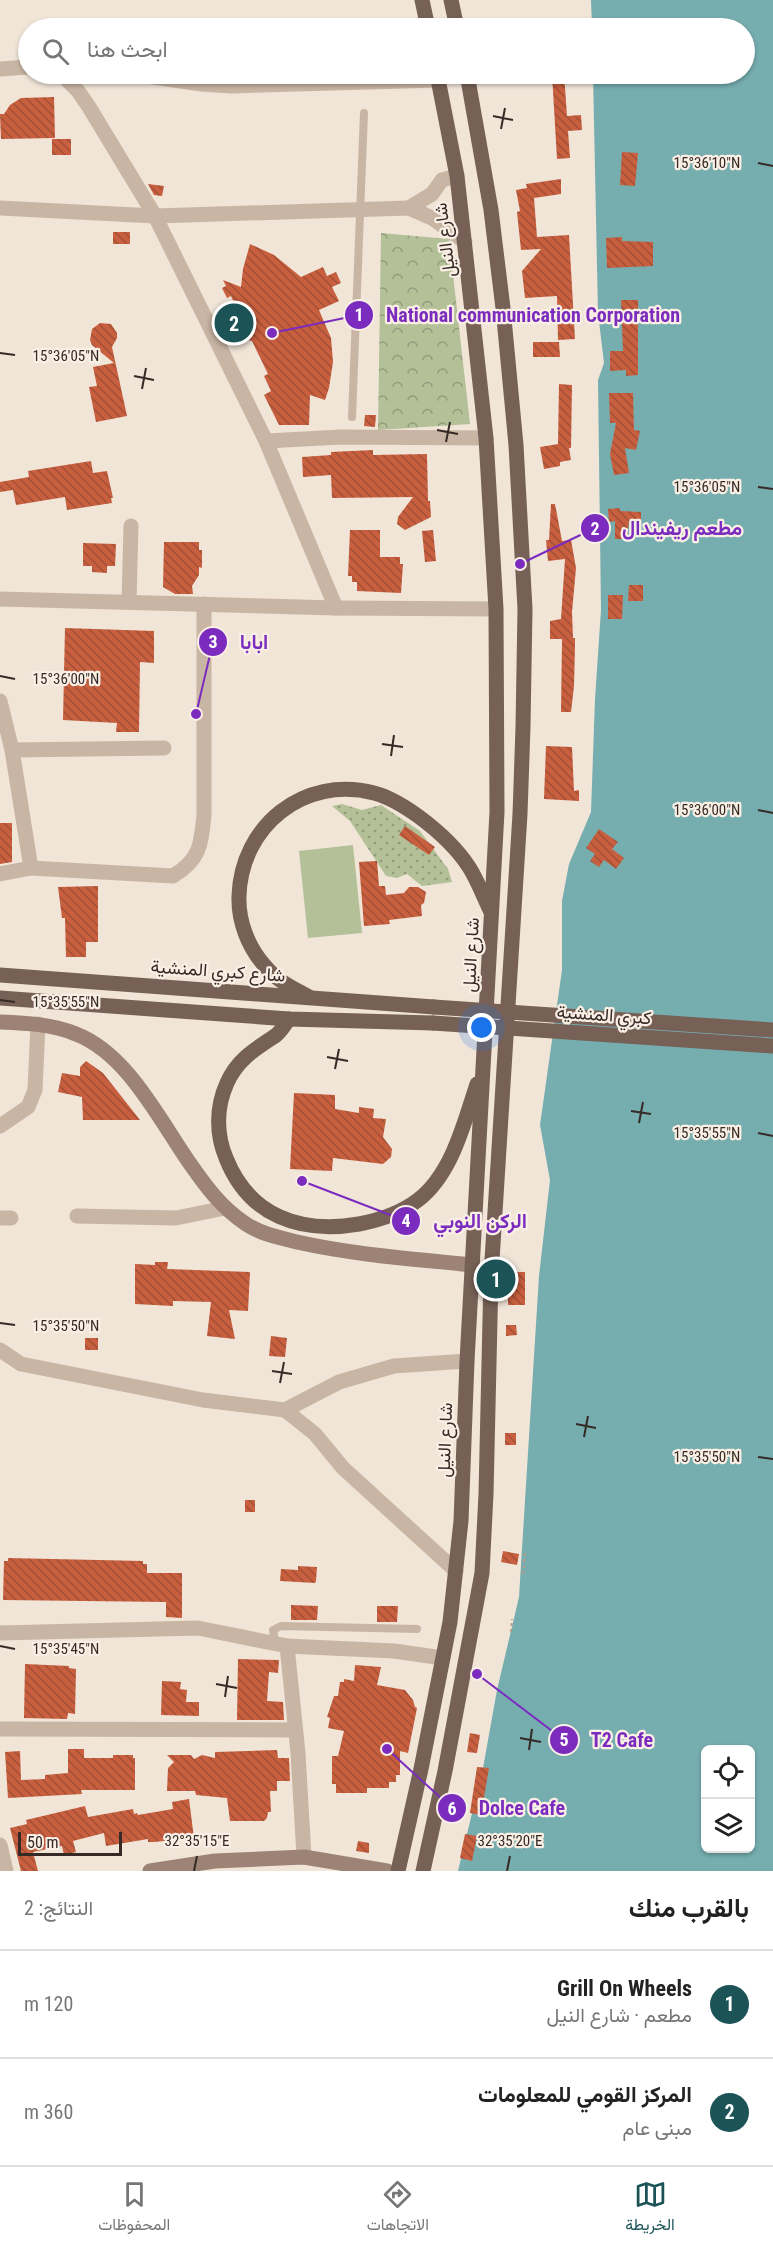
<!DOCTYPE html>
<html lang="ar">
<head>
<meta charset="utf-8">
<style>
	:root { --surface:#fff; --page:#f6f6f6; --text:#222; --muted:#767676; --line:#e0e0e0; --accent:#1b5357 }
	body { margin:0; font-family:"Roboto Condensed",Vazirmatn,sans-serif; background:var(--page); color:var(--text); direction:rtl }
	.controls { position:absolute; right:18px; bottom:18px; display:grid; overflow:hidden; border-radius:9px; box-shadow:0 2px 4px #0004 }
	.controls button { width:54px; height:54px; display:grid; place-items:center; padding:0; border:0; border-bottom:2px solid var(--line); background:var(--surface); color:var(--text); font:30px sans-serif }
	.scale { position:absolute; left:18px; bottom:15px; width:104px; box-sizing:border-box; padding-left:6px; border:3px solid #352a26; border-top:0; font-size:16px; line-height:21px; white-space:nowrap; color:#352a26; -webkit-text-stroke:4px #f9efe4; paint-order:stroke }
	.you { position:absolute; left:482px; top:1028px; width:21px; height:21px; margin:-15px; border:4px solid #fff; border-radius:50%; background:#1a73e8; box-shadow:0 0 0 9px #1a73e833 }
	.badge { display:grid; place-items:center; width:39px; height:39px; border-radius:50%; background:var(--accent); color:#fff; font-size:20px; font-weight:700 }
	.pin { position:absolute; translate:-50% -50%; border:3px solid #fff; box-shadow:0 2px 6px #0006 }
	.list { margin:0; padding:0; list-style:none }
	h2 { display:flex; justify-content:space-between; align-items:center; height:78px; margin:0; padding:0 24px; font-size:26px }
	h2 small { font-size:20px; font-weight:400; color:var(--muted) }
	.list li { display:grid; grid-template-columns:39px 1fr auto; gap:18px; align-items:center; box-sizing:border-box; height:108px; padding:0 24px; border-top:2px solid var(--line) }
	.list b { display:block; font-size:22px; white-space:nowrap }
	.list p { margin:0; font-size:20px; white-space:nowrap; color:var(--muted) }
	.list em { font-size:20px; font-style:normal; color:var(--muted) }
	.icon { flex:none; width:33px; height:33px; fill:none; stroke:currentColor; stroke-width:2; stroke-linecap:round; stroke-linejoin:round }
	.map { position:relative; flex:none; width:773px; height:1871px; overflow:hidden; direction:ltr }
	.search { position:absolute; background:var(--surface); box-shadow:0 2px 4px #0004; left:18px; right:18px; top:18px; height:66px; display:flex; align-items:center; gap:15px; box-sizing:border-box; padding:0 21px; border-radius:33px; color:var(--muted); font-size:22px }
	.sheet { height:294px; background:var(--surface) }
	nav { display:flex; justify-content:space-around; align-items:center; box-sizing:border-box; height:84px; border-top:2px solid var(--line); background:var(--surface); font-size:16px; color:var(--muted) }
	nav a { display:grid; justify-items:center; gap:3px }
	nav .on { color:var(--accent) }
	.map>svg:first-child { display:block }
	.grass { fill:url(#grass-dots) }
	.park { fill:url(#park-crowns) }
	.pitch { fill:#b3c098 }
	.water { fill:#76adaf; fill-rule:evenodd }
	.building { fill:url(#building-back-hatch) }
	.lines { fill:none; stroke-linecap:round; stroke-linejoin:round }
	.path { stroke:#b59e8e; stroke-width:2; stroke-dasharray:3 3; stroke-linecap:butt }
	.lane { stroke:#c9b5a4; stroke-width:8 }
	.street { stroke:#c9b5a4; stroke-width:15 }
	.secondary { stroke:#9d8375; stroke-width:15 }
	.primary { stroke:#776156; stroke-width:15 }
	.primary-bridge { stroke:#776156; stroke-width:15 }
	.ticks { fill:none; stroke:#352a26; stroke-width:2 }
	.labels { text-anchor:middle; stroke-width:4.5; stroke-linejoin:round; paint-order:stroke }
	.street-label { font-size:18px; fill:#352a26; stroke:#f9efe4 }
	.ticks-label { font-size:15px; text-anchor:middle; fill:#352a26; stroke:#f9efe4; stroke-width:4.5; stroke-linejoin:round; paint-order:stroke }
	.leader { fill:none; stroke:#7b2cbf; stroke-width:2 }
	.callout-dot { fill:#7b2cbf; stroke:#f9efe4; stroke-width:2 }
	.mark-label { font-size:18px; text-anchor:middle; font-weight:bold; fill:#fff }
	.callout-label { font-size:20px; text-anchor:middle; font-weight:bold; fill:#7b2cbf; stroke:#f9efe4; stroke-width:4.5; stroke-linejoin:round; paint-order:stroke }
</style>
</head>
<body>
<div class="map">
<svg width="773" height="1871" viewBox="0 0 773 1871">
	<defs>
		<pattern id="grass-dots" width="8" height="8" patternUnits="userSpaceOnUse" patternTransform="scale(1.5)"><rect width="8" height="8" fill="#b3c098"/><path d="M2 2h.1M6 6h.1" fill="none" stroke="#929c7c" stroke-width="1.8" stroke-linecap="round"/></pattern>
		<pattern id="park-crowns" width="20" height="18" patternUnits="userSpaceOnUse" patternTransform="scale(1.5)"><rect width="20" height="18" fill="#b3c098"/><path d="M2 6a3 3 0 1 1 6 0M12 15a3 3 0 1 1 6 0" fill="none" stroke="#929c7c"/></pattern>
		<pattern id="building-back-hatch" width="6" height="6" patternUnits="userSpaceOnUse" patternTransform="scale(1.5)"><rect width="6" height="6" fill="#c85f3f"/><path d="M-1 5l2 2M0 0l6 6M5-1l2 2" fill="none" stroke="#a34f35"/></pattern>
	</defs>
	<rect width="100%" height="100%" fill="#f1e5d8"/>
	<!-- grass -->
	<path class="grass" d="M342,804l20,6 19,-5 39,26 28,38 4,13 -30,4 -15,-12 -10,4 -11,-2 -36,-55 -18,-15z"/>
	<!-- park -->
	<path class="park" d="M381,233l68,6 21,185 -92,6z"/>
	<!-- pitch -->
	<path class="pitch" d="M353,845l9,88 -54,5 -9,-87z"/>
	<!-- water -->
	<path class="water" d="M591,0h182v1871h-315l25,-103 14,-78 22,-93 20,-321 11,-96 -10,-55 22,-155v-69l7,-37 22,-52 4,-113 6,-89 -3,-230 6,-17 -6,-50 -5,-239h151v-46h-152zM706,1750h44v98h-44z"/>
	<!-- building -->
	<g class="building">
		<path d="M552,74h12l3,42 14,-1 1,15 -14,1 2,27 -13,1z"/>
		<path d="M54,97l1,41 -54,1 -1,-25h4l6,-9 11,-7z"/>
		<rect x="52" y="139" width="19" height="16"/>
		<path d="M622,152l16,1 -3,33 -15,-1z"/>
		<path d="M561,179v15l-27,4 3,39 32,-2 6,104 -17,1 -1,-44 -32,2 -3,-27 19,-22 -20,1 -4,-38 3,-1 -4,-21 11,-2 -1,-4z"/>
		<path d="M148,184l16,2 -2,10 -8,-1z"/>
		<rect x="113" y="232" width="17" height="12"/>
		<path d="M622,237v4l31,1v24l-46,2 -1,-30z"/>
		<path d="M250,244l24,11 27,22 22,-10 4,9 9,-4 5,11 -9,4 7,14 -20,9 12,28 2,24 -4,26 -4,12 -15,-5 -1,30h-30l-15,-30 7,-4 -7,-15 4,-2 -16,-33 -9,-3 3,-9 -15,-33 -4,2 -5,-10 4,-2 -3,-6 18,7 2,-18z"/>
		<path d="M621,300h17v75l-12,1v-6l-16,1v-20h13z"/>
		<path d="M100,323l11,1 6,9v5l-5,9 15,69 -31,6 -7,-35 8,-1 -4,-19 21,-4 -22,-18 -2,-5 2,-11z"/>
		<path d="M533,342h26l1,15h-27z"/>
		<path d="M559,384l13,1 -1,63h-2l2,12 -11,2v4l-16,3 -4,-22 18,-3z"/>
		<path d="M609,393h24l1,37 6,1 -4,19 -11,-2 4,25 -15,2 -4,-21 6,-31h-6z"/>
		<path d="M365,415h11l-1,12 -11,-1z"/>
		<path d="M373,450v5l54,-1 1,47h2l1,16 -26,13 -8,-6 1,-7 15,-20 -81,1 -1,-23 -28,2 -1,-20 29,-2v-3z"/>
		<path d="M91,461l2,12 14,-2 6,27h-2l1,5 -45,7 -2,-13 -49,8 -3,-15 -13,2v-10l29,-5 -1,-6z"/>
		<path d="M551,504h4l7,37 9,-1 5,28 -4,44 1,26h2v8l-1,40 -3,26h-10l1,-73h-12v-18l11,-2 4,-60 -17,2 -2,-21h3z"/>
		<path d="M620,508v3l21,1v8l-12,1 -2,18h-12v-18l-6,1 -1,-13z"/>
		<path d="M350,530h30v27h20v7h3l-2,29 -44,-2v-9h-5v-6h-4z"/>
		<path d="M433,530l3,31 -11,1 -3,-31z"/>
		<path d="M164,542h35v8h3v18l-3,-1v8l-7,11 1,8h-18l-12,-7z"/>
		<path d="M83,543l33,1 -1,22h-8v7l-15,-1v-6h-9z"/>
		<path d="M629,585h14v16h-15z"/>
		<path d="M608,595h15l-1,24h-14z"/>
		<path d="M65,628l89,3v32l-14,-1 -1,70h-23l1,-9 -54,-3z"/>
		<path d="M546,746l26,1 2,44 5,-1v11l-35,-2z"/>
		<path d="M0,823h12v39l-12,2z"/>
		<path d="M405,826l30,21 -6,8 -30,-20z"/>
		<path d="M599,829l19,13 -6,7 12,9 -8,11 -12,-9 -5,7 -9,-6 5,-7 -9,-6z"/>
		<path d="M377,861l2,25h6l1,9 18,-2 5,-6h9l8,5 -2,11 -3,2 1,11 -33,4 1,4 -26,2 -5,-64z"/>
		<path d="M98,886v56h-12v15h-20l-1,-39h-3l-4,-31z"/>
		<path d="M86,1061l17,12 37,47h-57l-1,-23 -24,-5 4,-19 18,3v-9z"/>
		<path d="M294,1093l41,2v14l24,4v-6l15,2 -1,9 13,1 -3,18 9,12 -1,8 -8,7 -50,-6 -1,13 -42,-2z"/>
		<path d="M155,1262h13l-1,7 83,3 -2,39 -19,-1 6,29 -28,-3 4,-34 -38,-1v5l-38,-2v-40l20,1z"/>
		<rect x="508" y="1272" width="17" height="33"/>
		<path d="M506,1325h10l1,10 -11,1z"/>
		<path d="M271,1336l16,2 -2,19 -16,-1z"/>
		<rect x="85" y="1338" width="13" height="12"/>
		<rect x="505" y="1433" width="11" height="12"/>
		<rect x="245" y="1500" width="10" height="12"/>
		<path d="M503,1551l16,3 -2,11 -16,-3z"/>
		<path d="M8,1558l135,3v3h4v9h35v45l-16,-1v-15l-163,-2 1,-39h4z"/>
		<path d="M298,1566l19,1 -1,14 -1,2 -35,-2 1,-12 17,1z"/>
		<path d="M291,1605l27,1 -1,14h-26z"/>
		<path d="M377,1606h21l-1,16h-20z"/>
		<path d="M238,1659l41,1 -1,13 -9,-1 -2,29 16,1 1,18h-47z"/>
		<path d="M25,1664l44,2v2l7,1 -1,45 -7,-1 -1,6 -43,-1z"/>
		<path d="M355,1665l26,2 -4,18 28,5 8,10 2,7 2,1 -9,45 -8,-2v24h-4v7h-7v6h-22v5h-31v-9h-4v-28h6l6,-25 -16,-3 2,-10 -3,-1 7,-21h4l2,-14h4v-3l10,2z"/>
		<path d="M162,1681l19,1 -1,7 7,1 -1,12h13v14l-38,-1z"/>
		<path d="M470,1733l10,2 -3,18 -10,-1z"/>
		<path d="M68,1749h16v9h29v-3h20v3h2v32h-54l1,4 -74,4 -3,-46 15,-1 1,29 24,-1v-4l23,-2z"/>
		<path d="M277,1750l1,8h11l1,23h-13v10h-7l1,21h-3l-1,6 -3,3h-34l-3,-23 -31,-3 -1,-4h-28l1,-23 6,-6 -7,-7h24l3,4 8,-4 13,3v-6z"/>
		<path d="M477,1767l12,1 -8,47 -11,-2z"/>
		<path d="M189,1799l5,39 -40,4h-6v-3l-42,7 -2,-13 -31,8 3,11 -12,3 -2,-9 -29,6 5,19h-17l-11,-43 17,-4 -1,-4 59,-14 3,11 45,-8 1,5 3,-1 1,2 35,-6 -1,-7z"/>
		<path d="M465,1834l12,2 -5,25 -12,-3z"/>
		<path d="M358,1841l11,2v10l-13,-2z"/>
	</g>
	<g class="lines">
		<!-- path -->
		<g class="path">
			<path d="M523,1574l2,-22"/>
			<path d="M511,1632l1,-13"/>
		</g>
		<!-- lane -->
		<g class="lane">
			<path d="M352,417l12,-304"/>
			<path d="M278,1643l-3,-1 -2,-12 8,-4 136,3"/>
		</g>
		<!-- street -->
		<g class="street">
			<path d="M0,69l28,-2"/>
			<path d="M61,74l17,17 11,16 66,109 111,225 70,167"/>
			<path d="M133,74l68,10 30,2 207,-6"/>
			<path d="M0,208l155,8 254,-8 23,10 33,24"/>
			<path d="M409,208l23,-14 10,-14 15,-4"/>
			<path d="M266,441l75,-4 145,1"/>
			<path d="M0,599l336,9 160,1"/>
			<path d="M129,602l2,-76"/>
			<path d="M0,701l12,49 19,118 -31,6"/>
			<path d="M12,750l152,-2"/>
			<path d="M31,868l142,8c27,-16 28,-31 31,-61v-211"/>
			<path d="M0,1126l28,-19 7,-17 3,-66"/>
			<path d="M77,1216l99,2 49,-10"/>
			<path d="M0,1218h11"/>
			<path d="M0,1350l21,14 182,36 82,10 54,-28 55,-16 73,-5"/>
			<path d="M285,1410l30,24 28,34 113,103"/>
			<path d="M0,1633l198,-5 89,18 107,5 49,7"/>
			<path d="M287,1646l11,107 6,104"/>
			<path d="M0,1729l294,1"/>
			<path d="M0,1845l6,26"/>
		</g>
		<!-- secondary -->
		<g class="secondary">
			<path d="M0,1022c25,1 52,2 76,12 52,20 84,87 115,131 16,23 31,43 55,59 15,10 34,14 51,18 58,13 117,17 176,23"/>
			<path d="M150,1871l65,-10 89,-4 83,14"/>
		</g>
		<!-- primary -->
		<g class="primary">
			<path d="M422,0l6,28"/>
			<path d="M451,0l6,28"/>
			<path d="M0,975l434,32"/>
			<path d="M309,997c-16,-9 -32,-16 -44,-31 -17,-19 -27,-45 -26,-70 2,-70 65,-121 135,-103 16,4 30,13 44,23 19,14 38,31 51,51 9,14 15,31 22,45"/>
			<path d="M0,998l289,21 144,4"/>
			<path d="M289,1019c-4,5 -8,13 -14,17 -20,13 -38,24 -48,47 -11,24 -11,51 -1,75 23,58 74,76 133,66 21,-4 42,-11 59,-24 34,-26 46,-77 59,-116"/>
			<path d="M398,1871l23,-102 29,-147 11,-101 6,-160 30,-549 -1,-203 -10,-171 -29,-262 -20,-102"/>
			<path d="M423,1871l22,-100 37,-198 4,-79 5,-218 29,-462 3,-87 2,-118 -9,-164 -13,-137 -12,-98 -24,-136"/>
		</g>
		<!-- primary-bridge -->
		<g class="primary-bridge">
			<path d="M434,1007l339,23"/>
			<path d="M433,1023l340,23"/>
		</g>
	</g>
	<!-- ticks -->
	<path class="ticks" d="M493,116l20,4M501,129l4,-21M758,163l15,3M0,353l15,2M134,376l20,4M142,389l4,-21M437,430l21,4M446,442l4,-20M758,487l15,2M0,676l15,3M382,744l21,3M391,756l3,-21M758,810l15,3M0,1000l15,2M327,1057l21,4M335,1069l4,-20M631,1111l20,3M639,1123l4,-21M758,1133l15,3M0,1323l15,2M272,1371l20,3M280,1383l4,-21M576,1424l20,4M584,1437l4,-21M758,1457l15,2M0,1646l15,3M216,1684l21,4M225,1697l3,-21M520,1738l21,4M529,1750l3,-21M194,1871l3,-15M507,1871l3,-15"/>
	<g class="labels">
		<!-- street labels -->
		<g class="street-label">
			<text transform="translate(445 240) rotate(-97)" y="6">شارع النيل</text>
			<text transform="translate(471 955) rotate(-87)" y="6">شارع النيل</text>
			<text transform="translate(218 971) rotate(4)" y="6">شارع كبري المنشية</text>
			<text transform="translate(604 1015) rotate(4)" y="6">كبري المنشية</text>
			<text transform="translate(445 1440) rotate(-88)" y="6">شارع النيل</text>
		</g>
	</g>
	<g class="ticks-label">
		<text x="707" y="168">15°36'10"N</text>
		<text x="66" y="361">15°36'05"N</text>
		<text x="707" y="492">15°36'05"N</text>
		<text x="66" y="684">15°36'00"N</text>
		<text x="707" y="815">15°36'00"N</text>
		<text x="66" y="1007">15°35'55"N</text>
		<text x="707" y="1138">15°35'55"N</text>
		<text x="66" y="1331">15°35'50"N</text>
		<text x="707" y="1462">15°35'50"N</text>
		<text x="66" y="1654">15°35'45"N</text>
		<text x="197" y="1846">32°35'15"E</text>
		<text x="510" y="1846">32°35'20"E</text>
	</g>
	<!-- callouts -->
	<path class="leader" d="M272 333L359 315M520 564L595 528M196 714L213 642M302 1181L406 1221M477 1674L564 1740M387 1749L452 1808"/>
	<g class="callout-dot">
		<circle cx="272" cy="333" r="6"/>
		<circle cx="520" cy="564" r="6"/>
		<circle cx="196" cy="714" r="6"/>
		<circle cx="302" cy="1181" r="6"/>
		<circle cx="477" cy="1674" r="6"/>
		<circle cx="387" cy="1749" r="6"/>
		<circle cx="359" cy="315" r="15"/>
		<circle cx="595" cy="528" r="15"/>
		<circle cx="213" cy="642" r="15"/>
		<circle cx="406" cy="1221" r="15"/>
		<circle cx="564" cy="1740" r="15"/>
		<circle cx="452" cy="1808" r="15"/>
	</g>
	<g class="mark-label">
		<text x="359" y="321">1</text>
		<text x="595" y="535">2</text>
		<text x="213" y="648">3</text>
		<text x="406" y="1227">4</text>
		<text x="564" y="1746">5</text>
		<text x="452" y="1815">6</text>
	</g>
	<g class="callout-label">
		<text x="533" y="322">National communication Corporation</text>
		<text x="682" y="535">مطعم ريفيندال</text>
		<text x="254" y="649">ابابا</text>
		<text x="480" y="1228">الركن النوبي</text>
		<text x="622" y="1747">T2 Cafe</text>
		<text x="522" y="1815">Dolce Cafe</text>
	</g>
</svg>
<div class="controls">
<button><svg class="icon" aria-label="locate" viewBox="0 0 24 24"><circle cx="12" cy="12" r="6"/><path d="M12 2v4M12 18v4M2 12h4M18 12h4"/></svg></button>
<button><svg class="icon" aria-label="layers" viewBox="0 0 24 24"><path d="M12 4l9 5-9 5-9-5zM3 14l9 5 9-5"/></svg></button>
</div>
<div class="scale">50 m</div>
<div class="you"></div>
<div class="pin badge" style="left:496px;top:1279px">1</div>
<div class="pin badge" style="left:234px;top:323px">2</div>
<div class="search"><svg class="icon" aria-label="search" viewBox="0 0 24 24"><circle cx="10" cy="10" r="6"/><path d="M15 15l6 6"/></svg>ابحث هنا</div>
</div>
<section class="sheet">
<h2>بالقرب منك<small>النتائج: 2</small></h2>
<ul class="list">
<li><span class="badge">1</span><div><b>Grill On Wheels</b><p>مطعم · شارع النيل</p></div><em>120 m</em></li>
<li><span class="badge">2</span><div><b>المركز القومي للمعلومات</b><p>مبنى عام</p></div><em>360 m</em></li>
</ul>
</section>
<nav>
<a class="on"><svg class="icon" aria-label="map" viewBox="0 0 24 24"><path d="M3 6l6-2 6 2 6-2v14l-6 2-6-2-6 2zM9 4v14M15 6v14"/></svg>الخريطة</a>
<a><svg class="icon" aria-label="directions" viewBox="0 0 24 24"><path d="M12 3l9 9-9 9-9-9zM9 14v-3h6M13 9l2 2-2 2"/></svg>الاتجاهات</a>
<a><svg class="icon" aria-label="saved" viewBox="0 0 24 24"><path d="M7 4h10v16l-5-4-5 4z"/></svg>المحفوظات</a>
</nav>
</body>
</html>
